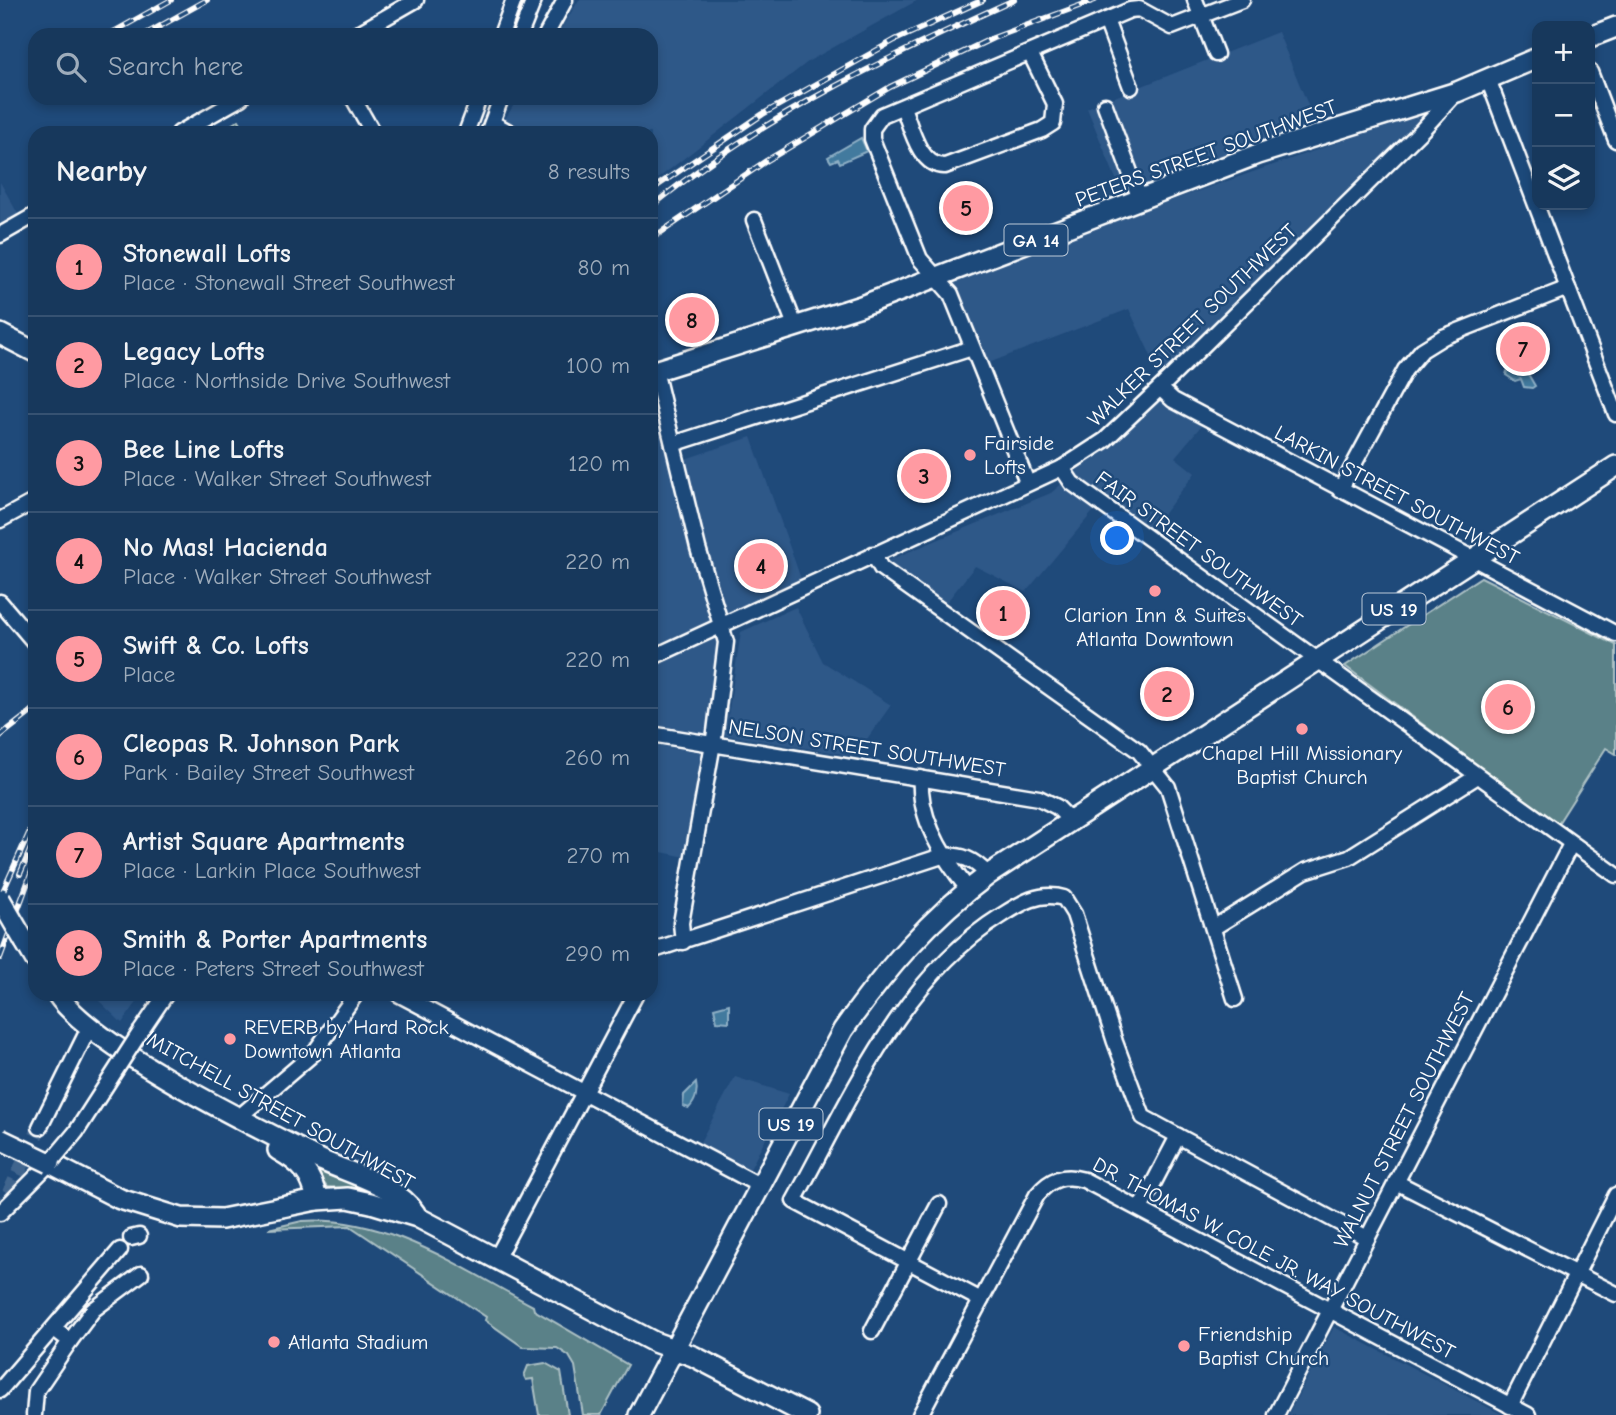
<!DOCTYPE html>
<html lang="en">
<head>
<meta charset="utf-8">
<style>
	:root { --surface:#17385c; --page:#203f62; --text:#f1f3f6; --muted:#9eacbb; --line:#365272; --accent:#ff9aa2 }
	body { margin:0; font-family:"Comic Neue",sans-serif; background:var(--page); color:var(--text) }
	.controls { position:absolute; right:21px; top:21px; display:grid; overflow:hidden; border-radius:14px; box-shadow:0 4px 10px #0003 }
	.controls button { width:63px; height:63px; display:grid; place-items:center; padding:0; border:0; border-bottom:2px solid var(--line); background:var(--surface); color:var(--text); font:35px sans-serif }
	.you { position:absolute; left:1118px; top:539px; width:24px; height:24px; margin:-18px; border:5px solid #fff; border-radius:50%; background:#1a73e8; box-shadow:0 0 0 10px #1a73e833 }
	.badge { display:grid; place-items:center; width:46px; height:46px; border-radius:50%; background:var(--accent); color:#111; font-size:23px; font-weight:700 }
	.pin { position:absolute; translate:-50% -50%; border:4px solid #fff; box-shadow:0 2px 7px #0006 }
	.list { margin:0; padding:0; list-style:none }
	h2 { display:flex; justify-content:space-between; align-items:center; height:91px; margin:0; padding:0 28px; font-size:30px }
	h2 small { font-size:23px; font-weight:400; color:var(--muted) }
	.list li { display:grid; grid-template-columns:46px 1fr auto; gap:21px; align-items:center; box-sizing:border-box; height:98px; padding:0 28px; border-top:2px solid var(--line) }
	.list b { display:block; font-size:26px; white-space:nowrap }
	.list p { margin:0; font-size:23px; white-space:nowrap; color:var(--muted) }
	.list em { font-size:23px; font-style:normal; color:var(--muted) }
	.icon { flex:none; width:38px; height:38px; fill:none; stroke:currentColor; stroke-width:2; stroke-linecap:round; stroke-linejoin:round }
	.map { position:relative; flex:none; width:1616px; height:1415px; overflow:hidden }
	.search { position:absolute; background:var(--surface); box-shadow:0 4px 10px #0003; left:28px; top:28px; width:630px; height:77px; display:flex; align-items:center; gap:18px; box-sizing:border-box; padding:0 24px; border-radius:21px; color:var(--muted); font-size:26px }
	.panel { position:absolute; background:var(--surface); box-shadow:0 4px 10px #0003; left:28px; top:126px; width:630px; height:875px; border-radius:21px }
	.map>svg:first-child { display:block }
	.built { fill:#2f5888 }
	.green { fill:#5a8188; stroke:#acc0c4; stroke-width:2 }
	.water { fill:#437a9e; stroke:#8eafc5; stroke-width:2 }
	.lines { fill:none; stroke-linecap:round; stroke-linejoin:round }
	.minor-tunnel { stroke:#41658e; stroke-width:14; stroke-dasharray:14 7; stroke-linecap:butt }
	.minor-casing { stroke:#fff; stroke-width:19 }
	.major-casing { stroke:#fff; stroke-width:24 }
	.minor { stroke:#1f4a7a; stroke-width:14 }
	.major { stroke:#1f4a7a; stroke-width:19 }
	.rail-casing { stroke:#fff; stroke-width:6 }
	.rail { stroke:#1f4a7a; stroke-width:3.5; stroke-dasharray:10; stroke-linecap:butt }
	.minor-bridge-casing { stroke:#fff; stroke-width:19; stroke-linecap:butt }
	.major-bridge-casing { stroke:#fff; stroke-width:24; stroke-linecap:butt }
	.minor-bridge { stroke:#1f4a7a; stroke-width:14 }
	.major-bridge { stroke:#1f4a7a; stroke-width:19 }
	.poi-dot { fill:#ff9aa2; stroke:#1f4a7a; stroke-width:2.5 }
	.labels { text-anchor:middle; stroke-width:5; stroke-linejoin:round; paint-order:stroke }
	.shield { fill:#1f4a7a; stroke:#bcc9d7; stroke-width:2 }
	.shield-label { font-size:19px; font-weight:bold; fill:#fff }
	.street-label { font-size:21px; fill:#fff; stroke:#1f4a7a }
	.poi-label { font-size:21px; fill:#fff; stroke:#1f4a7a; text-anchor:start }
</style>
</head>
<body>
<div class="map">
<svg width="1616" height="1415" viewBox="0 0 1616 1415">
	<rect width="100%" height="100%" fill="#1f4a7a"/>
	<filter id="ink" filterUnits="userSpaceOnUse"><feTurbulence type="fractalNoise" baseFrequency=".0143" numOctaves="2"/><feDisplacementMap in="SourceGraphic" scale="14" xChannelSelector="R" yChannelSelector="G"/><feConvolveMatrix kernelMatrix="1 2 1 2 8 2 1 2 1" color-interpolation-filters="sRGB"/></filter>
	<g filter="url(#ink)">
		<!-- built -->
		<g class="built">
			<path d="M579,0h339l-109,61 -158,123v-51h-125l-22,-12 14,-23h133v-63h-94z"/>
			<path d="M1278,32l39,95 -192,74 -38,-93z"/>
			<path d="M1429,116l-269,259 -31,-66 -143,55 -32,-84 110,-42 338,-118z"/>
			<path d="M0,182l18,32 -18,11z"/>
			<path d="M651,391l70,259 -12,87 -58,-10z"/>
			<path d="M1159,401l42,25 -26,31 20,16 -43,56 -46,-33 -80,96 -51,-26 -33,42 -57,-43 4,-5 162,-67z"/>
			<path d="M751,437l50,142 -78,37 -38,-157z"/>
			<path d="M796,607l27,55 68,43 -36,51 -130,-21 16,-103z"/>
			<path d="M651,744l55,9 -20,104 -35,-7z"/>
			<path d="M92,994h51l-21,29z"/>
			<path d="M735,1077l54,17 -40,77 -50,-27z"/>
			<path d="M1334,1327l169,88h-215z"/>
		</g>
		<!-- green -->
		<g class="green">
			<path d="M239,120l8,13h-30z"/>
			<path d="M1481,577l135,68v109l-10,-6 -49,77 -212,-159z"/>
			<path d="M313,1164l56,26 -42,-3 -16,-21z"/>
			<path d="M302,1221c85,-6 159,47 231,85l1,4 94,55 -27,50h-18l-8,-49 -6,-10 -12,-8 -34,-1 -38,-27 1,-3 -136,-91 -82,3z"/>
			<path d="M545,1363l16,9 7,43h-29l-6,-36 -7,1 -2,-4 4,-10z"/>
		</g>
		<!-- water -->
		<g class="water">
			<path d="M861,138l6,13 -27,12 -2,-4 -7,3 -3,-5z"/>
			<path d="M1524,365l5,1 3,7 -4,1 7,12 -3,2 -8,-1 -3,-8 -6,2 -9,-6 1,-4z"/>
			<path d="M729,1004v18l-12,-1 -3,-13z"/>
			<path d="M696,1083c2,8 0,18 -7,25l-6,-2 1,-11z"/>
		</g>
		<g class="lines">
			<!-- minor-tunnel -->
			<path class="minor-tunnel" d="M0,1212l40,-85"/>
			<defs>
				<g id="minor">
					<path d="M1195,0l21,54"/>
					<path d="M1106,20l25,67"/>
					<path d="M355,35l61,-35"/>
					<path d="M501,35l13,-35"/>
					<path d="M520,35l14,-35"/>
					<path d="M546,35l19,-35"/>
					<path d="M1590,72l26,68"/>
					<path d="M1488,79l128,335"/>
					<path d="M353,98l20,35"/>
					<path d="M1105,105l35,94"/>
					<path d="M903,107c8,20 16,60 42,59l97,-36 11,-7 2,-19 -25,-51"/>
					<path d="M493,123l18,10"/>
					<path d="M179,133l62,-35"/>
					<path d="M466,133l13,-35"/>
					<path d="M488,133l13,-35"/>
					<path d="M754,220l42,108"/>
					<path d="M0,235l35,-20"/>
					<path d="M655,370l43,178 28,94 -11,90 -34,191 2,19"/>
					<path d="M1160,388l13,12 443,234"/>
					<path d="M673,444l299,-96"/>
					<path d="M1062,468l10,15 544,392"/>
					<path d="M1027,482l-76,-188 -31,-35 -48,-120v-10l10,-14 248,-105 9,-1 33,18 70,-27"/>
					<path d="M1340,490l65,-120 17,-20 21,-13 125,-49"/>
					<path d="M0,520l35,-19"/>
					<path d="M873,554l8,14 258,183 29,36 67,212"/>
					<path d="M0,602l35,41"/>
					<path d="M651,658l411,-190 43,-28 55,-52 262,-258 33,-36"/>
					<path d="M651,734l388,64 18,9 13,13"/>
					<path d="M921,778c-3,41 23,81 47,111"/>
					<path d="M1213,928l92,-57 44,-14 127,-80"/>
					<path d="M651,951l291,-95c19,-2 32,3 46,19"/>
					<path d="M398,994l361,191"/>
					<path d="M141,1031l25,-37"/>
					<path d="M239,1117l75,-64 42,-59"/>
					<path d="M40,1127l50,-101"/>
					<path d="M1396,1182l220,112"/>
					<path d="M1140,1209l38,-73"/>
					<path d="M0,1213l50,-50"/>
					<path d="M131,1238l8,-2"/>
					<path d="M496,1259l140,-265"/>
					<path d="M981,1300l-187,-99c56,-101 106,-222 207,-285 20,-13 39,-25 63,-18l10,16 41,128 28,75 224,121"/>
					<path d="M872,1331l67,-127"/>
					<path d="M70,1341l23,-31 48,-36"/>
					<path d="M0,1390l120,-140"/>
					<path d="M1510,1406l106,-211"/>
					<path d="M34,1415l2,-24 34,-50 -16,-12"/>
					<path d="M920,1415l117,-220c13,-16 26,-21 47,-15l444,235"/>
					<path d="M1276,1415l295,-571"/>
				</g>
				<g id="major">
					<path d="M1590,37l26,-10"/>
					<path d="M0,334l35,18"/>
					<path d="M651,372l210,-66 397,-152 199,-62 80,-34"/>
					<path d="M25,942l10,17"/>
					<path d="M57,994c37,55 203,135 266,167 28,13 75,25 92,52"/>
					<path d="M278,1150c23,13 34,24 39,50"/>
					<path d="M50,1163l70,36 61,19 41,1 95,-19 31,-2 23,5 46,14 237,125 39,14 114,59"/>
					<path d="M639,1415l204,-385c42,-59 86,-112 145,-155l628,-409"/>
				</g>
			</defs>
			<!-- minor casing -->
			<use href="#minor" class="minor-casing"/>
			<!-- major casing -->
			<use href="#major" class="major-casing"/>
			<!-- minor -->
			<use href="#minor" class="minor"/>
			<!-- major -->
			<use href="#major" class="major"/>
			<defs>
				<g id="rail">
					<path d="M108,35l63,-35"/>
					<path d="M144,35l63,-35"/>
					<path d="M651,190l112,-76 132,-74 88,-40"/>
					<path d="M651,207c108,-89 237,-150 363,-207"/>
					<path d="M651,239l115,-78 124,-74 103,-49 102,-38"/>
					<path d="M0,736l35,-27"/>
					<path d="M20,874l15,-35"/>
					<path d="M0,898l35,-78"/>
					<path d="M0,958l35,-95"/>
				</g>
			</defs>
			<!-- rail casing -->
			<use href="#rail" class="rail-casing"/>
			<!-- rail -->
			<use href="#rail" class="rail"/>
			<defs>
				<path id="minor-bridge" d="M50,1163l26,-31 65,-101"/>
				<g id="major-bridge">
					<path d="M0,899l25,43"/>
					<path d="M0,1139l50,24"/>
				</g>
			</defs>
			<!-- minor-bridge casing -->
			<use href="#minor-bridge" class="minor-bridge-casing"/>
			<!-- major-bridge casing -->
			<use href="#major-bridge" class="major-bridge-casing"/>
			<!-- minor-bridge -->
			<use href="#minor-bridge" class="minor-bridge"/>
			<!-- major-bridge -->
			<use href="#major-bridge" class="major-bridge"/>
		</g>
	</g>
	<!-- markers -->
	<g class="poi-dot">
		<circle cx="970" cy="455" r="7"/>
		<circle cx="1155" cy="591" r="7"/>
		<circle cx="1302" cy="729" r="7"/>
		<circle cx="230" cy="1039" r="7"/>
		<circle cx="274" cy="1342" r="7"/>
		<circle cx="1184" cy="1346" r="7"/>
	</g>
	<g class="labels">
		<!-- shield labels -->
		<g class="shield">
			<rect x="1004.5" y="224.5" width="63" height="31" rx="5"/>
			<rect x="1362.5" y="593.5" width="63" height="31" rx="5"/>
			<rect x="759.5" y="1108.5" width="63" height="31" rx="5"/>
		</g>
		<g class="shield-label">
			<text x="1036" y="247">GA 14</text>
			<text x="1394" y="616">US 19</text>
			<text x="791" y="1131">US 19</text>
		</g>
		<!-- street labels -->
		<g class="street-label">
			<text transform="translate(1206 153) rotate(-20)" y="7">PETERS STREET SOUTHWEST</text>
			<text transform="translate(1192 325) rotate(-44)" y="7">WALKER STREET SOUTHWEST</text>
			<text transform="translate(1397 495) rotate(28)" y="7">LARKIN STREET SOUTHWEST</text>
			<text transform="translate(1199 549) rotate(36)" y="7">FAIR STREET SOUTHWEST</text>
			<text transform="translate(867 748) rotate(9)" y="7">NELSON STREET SOUTHWEST</text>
			<text transform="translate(281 1111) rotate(29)" y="7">MITCHELL STREET SOUTHWEST</text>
			<text transform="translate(1404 1120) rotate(-63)" y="7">WALNUT STREET SOUTHWEST</text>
			<text transform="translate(1274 1258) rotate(28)" y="7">DR. THOMAS W. COLE JR. WAY SOUTHWEST</text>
		</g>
		<!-- poi labels -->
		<g class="poi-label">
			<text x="984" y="450">Fairside<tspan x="984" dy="24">Lofts</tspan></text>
			<text x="1155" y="622" text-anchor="middle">Clarion Inn &amp; Suites<tspan x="1155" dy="24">Atlanta Downtown</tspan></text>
			<text x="1302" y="760" text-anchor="middle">Chapel Hill Missionary<tspan x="1302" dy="24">Baptist Church</tspan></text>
			<text x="244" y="1034">REVERB by Hard Rock<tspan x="244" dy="24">Downtown Atlanta</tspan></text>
			<text x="1198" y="1341">Friendship<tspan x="1198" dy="24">Baptist Church</tspan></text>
			<text x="288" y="1349">Atlanta Stadium</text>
		</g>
	</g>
</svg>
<div class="controls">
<button>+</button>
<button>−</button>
<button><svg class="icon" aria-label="layers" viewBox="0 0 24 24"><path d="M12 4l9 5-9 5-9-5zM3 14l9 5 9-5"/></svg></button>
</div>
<div class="you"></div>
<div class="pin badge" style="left:1003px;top:613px">1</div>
<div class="pin badge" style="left:1167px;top:694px">2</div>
<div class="pin badge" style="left:924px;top:476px">3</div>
<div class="pin badge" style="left:761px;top:566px">4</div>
<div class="pin badge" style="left:966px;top:208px">5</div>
<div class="pin badge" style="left:1508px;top:707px">6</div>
<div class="pin badge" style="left:1523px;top:349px">7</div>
<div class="pin badge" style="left:692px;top:320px">8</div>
<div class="search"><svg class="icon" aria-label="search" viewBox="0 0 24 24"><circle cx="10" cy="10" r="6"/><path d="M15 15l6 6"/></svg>Search here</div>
<section class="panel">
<h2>Nearby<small>8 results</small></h2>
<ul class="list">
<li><span class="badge">1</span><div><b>Stonewall Lofts</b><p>Place · Stonewall Street Southwest</p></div><em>80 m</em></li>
<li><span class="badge">2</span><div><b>Legacy Lofts</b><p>Place · Northside Drive Southwest</p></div><em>100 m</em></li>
<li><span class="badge">3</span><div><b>Bee Line Lofts</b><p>Place · Walker Street Southwest</p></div><em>120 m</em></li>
<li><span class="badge">4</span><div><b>No Mas! Hacienda</b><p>Place · Walker Street Southwest</p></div><em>220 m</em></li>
<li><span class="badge">5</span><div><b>Swift &amp; Co. Lofts</b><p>Place</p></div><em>220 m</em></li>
<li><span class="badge">6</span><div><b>Cleopas R. Johnson Park</b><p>Park · Bailey Street Southwest</p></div><em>260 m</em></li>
<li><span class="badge">7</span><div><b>Artist Square Apartments</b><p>Place · Larkin Place Southwest</p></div><em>270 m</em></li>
<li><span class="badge">8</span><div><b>Smith &amp; Porter Apartments</b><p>Place · Peters Street Southwest</p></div><em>290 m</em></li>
</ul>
</section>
</div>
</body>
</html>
